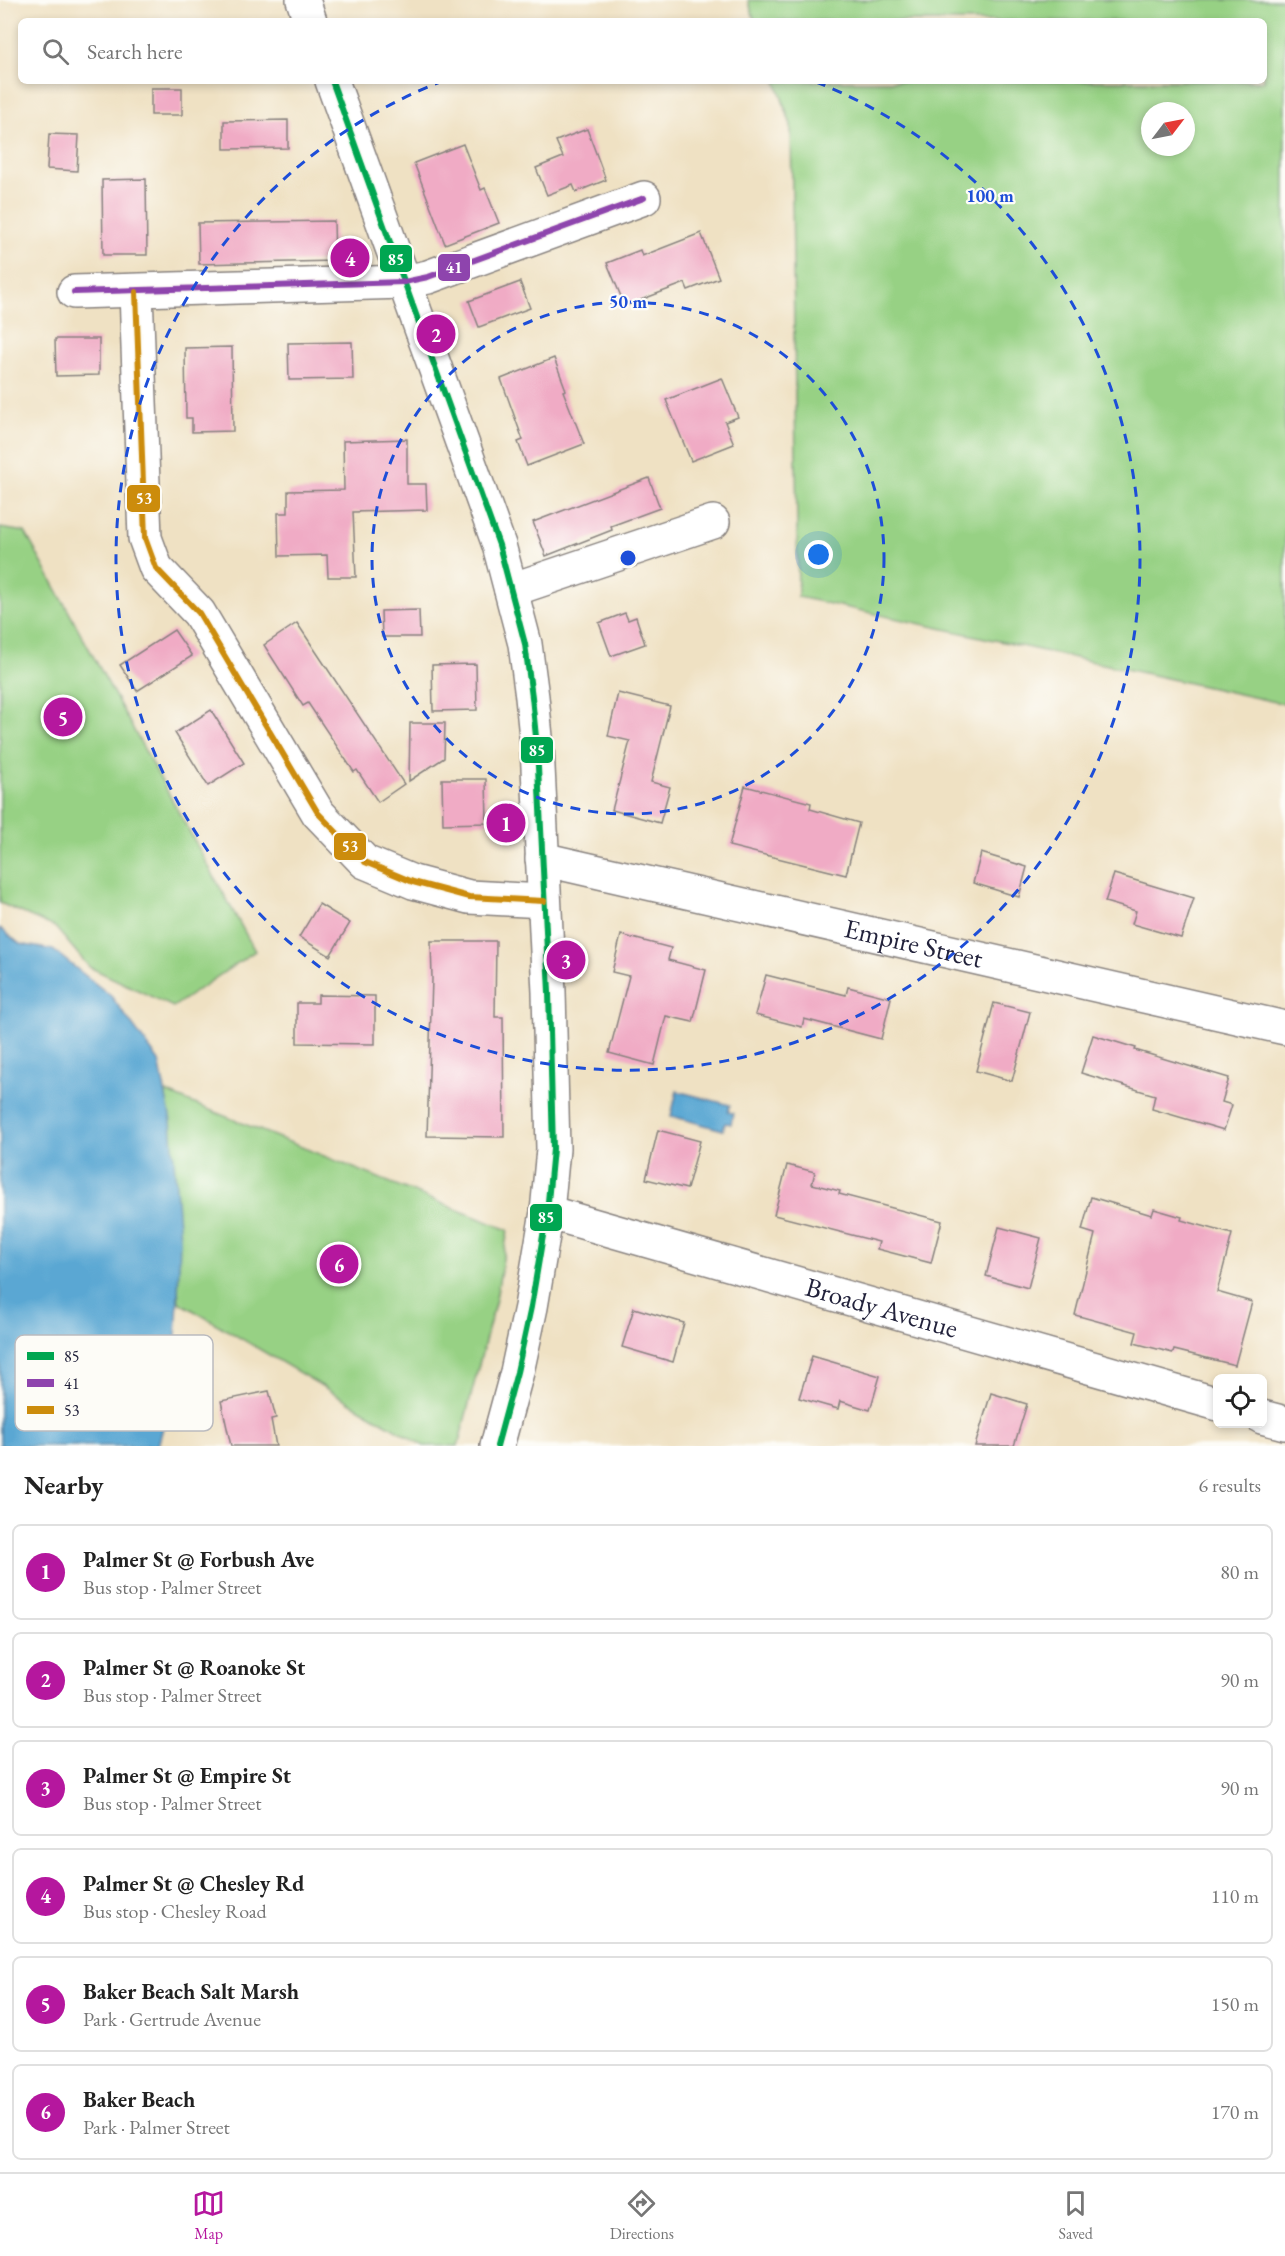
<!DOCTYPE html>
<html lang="en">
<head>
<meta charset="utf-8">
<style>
	:root { --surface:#fff; --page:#f6f6f6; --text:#222; --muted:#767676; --line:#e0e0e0; --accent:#b5179e }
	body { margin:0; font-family:"EB Garamond",serif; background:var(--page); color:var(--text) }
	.controls { position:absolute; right:18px; bottom:18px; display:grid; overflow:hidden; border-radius:9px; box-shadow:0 3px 9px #0003 }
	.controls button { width:54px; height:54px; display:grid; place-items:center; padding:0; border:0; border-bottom:2px solid var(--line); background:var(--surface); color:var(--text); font:30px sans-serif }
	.compass { position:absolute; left:1141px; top:102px; width:54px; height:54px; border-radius:50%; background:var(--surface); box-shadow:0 3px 9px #0003; rotate:58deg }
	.you { position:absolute; left:819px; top:555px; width:21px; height:21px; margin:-15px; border:4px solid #fff; border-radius:50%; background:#1a73e8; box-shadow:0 0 0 9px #1a73e833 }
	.badge { display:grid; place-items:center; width:39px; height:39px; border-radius:50%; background:var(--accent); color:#fff; font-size:20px; font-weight:700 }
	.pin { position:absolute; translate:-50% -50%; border:3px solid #fff; box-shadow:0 2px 6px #0006 }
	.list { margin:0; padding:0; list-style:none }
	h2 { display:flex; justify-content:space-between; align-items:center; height:78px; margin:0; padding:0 24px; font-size:26px }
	h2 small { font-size:20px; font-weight:400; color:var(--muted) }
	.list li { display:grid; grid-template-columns:39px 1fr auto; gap:18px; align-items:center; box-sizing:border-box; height:96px; margin:0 12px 12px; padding:0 12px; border:2px solid var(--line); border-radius:9px }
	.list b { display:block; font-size:22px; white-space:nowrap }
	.list p { margin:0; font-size:20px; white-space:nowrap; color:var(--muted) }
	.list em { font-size:20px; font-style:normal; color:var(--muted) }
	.icon { flex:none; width:33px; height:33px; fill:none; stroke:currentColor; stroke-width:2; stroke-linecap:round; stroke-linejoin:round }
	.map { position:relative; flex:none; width:1285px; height:1446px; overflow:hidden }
	.search { position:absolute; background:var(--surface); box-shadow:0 3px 9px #0003; left:18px; right:18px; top:18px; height:66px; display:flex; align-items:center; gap:15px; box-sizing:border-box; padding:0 21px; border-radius:9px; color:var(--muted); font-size:22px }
	.sheet { height:726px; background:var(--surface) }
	nav { display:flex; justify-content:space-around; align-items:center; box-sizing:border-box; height:84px; border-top:2px solid var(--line); background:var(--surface); font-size:16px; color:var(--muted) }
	nav a { display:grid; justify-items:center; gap:3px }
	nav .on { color:var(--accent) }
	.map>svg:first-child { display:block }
	.green { fill:#97d184; stroke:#5c7a60; stroke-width:1.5; fill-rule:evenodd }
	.water { fill:#5aa7d3; stroke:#3e6487; stroke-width:1.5 }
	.building { fill:#f0abc5 }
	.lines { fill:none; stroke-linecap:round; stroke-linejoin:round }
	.minor-casing { stroke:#88827f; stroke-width:36 }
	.minor { stroke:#fff; stroke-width:33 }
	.bus-1-casing { stroke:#fdfcf7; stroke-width:10 }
	.bus-2-casing { stroke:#fdfcf7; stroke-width:10 }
	.bus-3-casing { stroke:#fdfcf7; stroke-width:10 }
	.bus-1 { stroke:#00a651; stroke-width:6 }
	.bus-2 { stroke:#8e44ad; stroke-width:6 }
	.bus-3 { stroke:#cc8c0c; stroke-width:6 }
	.ring { fill:none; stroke:#1d4ed8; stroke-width:3; stroke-dasharray:10 8 }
	.labels { text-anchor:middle; stroke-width:4.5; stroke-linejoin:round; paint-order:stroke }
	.street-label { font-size:27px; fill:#22223b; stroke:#fdfcf7 }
	.key { fill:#fdfcf7; stroke:#bbbbbf; stroke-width:1.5 }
	.key-label { font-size:16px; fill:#22223b }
	.centre { fill:#1d4ed8; stroke:#fdfcf7; stroke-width:3 }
	.ring-label { font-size:18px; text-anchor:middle; font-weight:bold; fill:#1d4ed8; stroke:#fdfcf7; stroke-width:4.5; stroke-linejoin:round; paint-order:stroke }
	.line-badge { stroke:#fdfcf7; stroke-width:2 }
	.badge-label { font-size:16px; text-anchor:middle; font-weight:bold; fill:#fff }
</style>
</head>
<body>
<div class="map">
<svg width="1285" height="1446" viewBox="0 0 1285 1446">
	<rect width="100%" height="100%" fill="#fdfcf7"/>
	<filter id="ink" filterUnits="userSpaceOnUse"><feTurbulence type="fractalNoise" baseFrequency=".0167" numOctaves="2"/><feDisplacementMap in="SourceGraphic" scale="12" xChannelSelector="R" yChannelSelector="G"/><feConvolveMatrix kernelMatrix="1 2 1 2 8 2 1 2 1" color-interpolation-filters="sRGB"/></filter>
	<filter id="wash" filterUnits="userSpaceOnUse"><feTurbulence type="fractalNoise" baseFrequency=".008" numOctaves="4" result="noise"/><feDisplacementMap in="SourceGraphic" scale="24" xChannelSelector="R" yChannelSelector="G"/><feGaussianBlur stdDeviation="1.35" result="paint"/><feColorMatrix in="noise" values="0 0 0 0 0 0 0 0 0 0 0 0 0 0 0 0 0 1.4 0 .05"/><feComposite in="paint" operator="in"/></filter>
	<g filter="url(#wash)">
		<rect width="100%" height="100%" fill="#efe1c3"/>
		<!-- green -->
		<g class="green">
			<path d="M748,0h537v704l-487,-107 -7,-472 -15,-44h488v-60h-509zM1150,111h36v36h-36z"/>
			<path d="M0,528l25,4 230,419 -82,56 -84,-40 -34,-40 -55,-24z"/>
			<path d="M165,1092l343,138 -12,69 -38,147h-34l-245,-144z"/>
		</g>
		<!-- water -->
		<g class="water">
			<path d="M0,928l20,16 33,6 58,46 48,65 12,60 9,119 -3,82 -7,80 -12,44h-158z"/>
			<path d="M677,1091l53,14 -2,7 5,1 -2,11 -6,-1 -2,7 -52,-14z"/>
		</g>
		<g id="blocks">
			<!-- building -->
			<g class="building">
				<rect x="151" y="88" width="31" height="27"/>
				<path d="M288,120v28l-64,1v-28z"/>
				<path d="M587,129l19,51 -30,12 -3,-7 -26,10 -11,-27 27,-11 -7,-16z"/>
				<path d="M49,134l30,1 -2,36 -30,-2z"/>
				<path d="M463,144l18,46 4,-2 14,35 -54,21 -31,-81z"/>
				<path d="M146,179l1,76h-44l-1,-75z"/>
				<path d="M334,221l1,40 -136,3 -1,-41z"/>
				<path d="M701,233l18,45 -31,12 -3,-7 -60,23 -18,-43 33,-13 2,6z"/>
				<path d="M520,282l10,26 -51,19 -10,-26z"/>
				<path d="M55,339h44v36l-43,1z"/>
				<path d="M352,342l1,37 -64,1 -1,-37z"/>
				<path d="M232,347l1,84 -41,1v-14h-6l-1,-70z"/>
				<path d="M554,358l12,32 -3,1 21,53 -57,22 -9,-24 5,-2 -22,-61z"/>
				<path d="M722,378l16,39 -13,5 9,22 -43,17 -25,-61z"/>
				<path d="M407,439v45h19l1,26 -74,2 3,65h-28l-1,-22 -48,1 -1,-43h10v-22l56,-1 -1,-49z"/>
				<path d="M649,478l11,30 -49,18 1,4 -66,26 -13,-34z"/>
				<path d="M419,610l1,27h-38l-1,-26z"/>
				<path d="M625,613l3,7 8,-3 9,27 -34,12 -12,-33z"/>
				<path d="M297,623l107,161 -26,18 -21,-32 -3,2 -46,-69 -5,3 -39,-61z"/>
				<path d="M174,630l18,26 -55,35 -17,-26z"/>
				<path d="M476,664l1,46 -44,1 -1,-46z"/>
				<path d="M618,693l52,13 -19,76 19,5 -10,36 -48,-13 18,-69 -22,-5z"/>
				<path d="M211,710l33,53 -36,23 -33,-53z"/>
				<path d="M410,723h35l-1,35 -35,23z"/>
				<path d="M442,779h44l1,44 -44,1z"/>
				<path d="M745,786l66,17 -1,6 49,14 -13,52 -117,-29z"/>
				<path d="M981,853l46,14 -8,30 -46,-14z"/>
				<path d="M1114,874l80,24 -13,40 -49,-14 4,-13 -31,-9z"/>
				<path d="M319,904l31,19 -20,33 -31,-19z"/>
				<path d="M621,935l50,13 -3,12 38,10 -13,52 -27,-6 -12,49 -45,-12 20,-77 -17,-4z"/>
				<path d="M431,941h65l-1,76h8l1,120 -77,-1 5,-157z"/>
				<path d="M766,975l80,20 2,-8 43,11 -10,41 -77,-20 -2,8 -47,-12z"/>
				<path d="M318,995l57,1v48l-78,-1v-40h21z"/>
				<path d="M994,1003l36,9 -18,69 -36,-10z"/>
				<path d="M1093,1035l43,13 -1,2 94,28 -7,24 10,3 -8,25 -72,-21 3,-14 -74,-22z"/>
				<path d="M658,1130l42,11 -13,48 -41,-10z"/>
				<path d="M787,1165l28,7 -3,12 28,7 -1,3 103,27 -11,42 -54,-14 2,-7 -105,-27z"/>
				<path d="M1091,1197l61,18 2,-6 28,8 -1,3 51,14 -15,58 35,10 -17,63 -61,-15 -1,3 -39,-10 3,-11 -62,-17 20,-81 -13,-4z"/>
				<path d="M999,1227l42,11 -13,50 -42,-12z"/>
				<path d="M634,1308l50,15 -11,39 -51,-15z"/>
				<path d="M812,1356l68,20 -10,34 -30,-9 -2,8 -39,-11z"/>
				<path d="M269,1391l7,27 -5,1 5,27h-45l-10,-45z"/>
				<path d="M991,1393l36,11 -13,42h-39z"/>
			</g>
		</g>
	</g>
	<g filter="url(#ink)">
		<use href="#blocks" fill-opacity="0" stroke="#88827f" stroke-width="1.5"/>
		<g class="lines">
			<defs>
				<g id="minor">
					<path d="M303,0l7,21"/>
					<path d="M332,81l167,464 26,99 7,53 5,50 12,245 4,157 -6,63 -16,95 -14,65 -20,74"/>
					<path d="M74,292l330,-10 24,-5 216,-79"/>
					<path d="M136,292l9,246 11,30 43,45 119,200 47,49 48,20 56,15 75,4"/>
					<path d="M511,590l202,-68"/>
					<path id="s1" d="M542,859l743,169"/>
					<path id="s2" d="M547,1212l671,192"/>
					<path d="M1262,1417l23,6"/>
				</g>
			</defs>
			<!-- minor casing -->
			<use href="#minor" class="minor-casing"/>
			<!-- minor -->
			<use href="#minor" class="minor"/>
			<defs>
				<path id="bus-1" d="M332,81l167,464 26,99 7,53 5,50 12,245 4,157 -6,63 -16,95 -14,65 -20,74"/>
				<path id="bus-2" d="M74,292l330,-10 24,-5 216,-79"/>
				<path id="bus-3" d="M136,292l9,246 11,30 43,45 119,200 47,49 48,20 56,15 75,4"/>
			</defs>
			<!-- bus-1 casing -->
			<use href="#bus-1" class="bus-1-casing"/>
			<!-- bus-2 casing -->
			<use href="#bus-2" class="bus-2-casing"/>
			<!-- bus-3 casing -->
			<use href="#bus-3" class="bus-3-casing"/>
			<!-- bus-1 -->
			<use href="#bus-1" class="bus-1"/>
			<!-- bus-2 -->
			<use href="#bus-2" class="bus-2"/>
			<!-- bus-3 -->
			<use href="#bus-3" class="bus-3"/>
		</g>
	</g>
	<!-- distance rings -->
	<g class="ring">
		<circle cx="628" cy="558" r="256"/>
		<path d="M816 82A512 512 0 1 1 440 82"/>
	</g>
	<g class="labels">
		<!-- street labels -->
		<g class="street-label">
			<text dy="9" stroke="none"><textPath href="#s1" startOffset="381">Empire Street</textPath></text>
			<text dy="9" stroke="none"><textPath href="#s2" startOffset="348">Broady Avenue</textPath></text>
		</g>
	</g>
	<!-- legend -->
	<rect x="15" y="1335" width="198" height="96" rx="9" class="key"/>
	<rect x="27" y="1352" width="27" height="8" fill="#00a651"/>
	<rect x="27" y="1379" width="27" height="8" fill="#8e44ad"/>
	<rect x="27" y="1406" width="27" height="8" fill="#cc8c0c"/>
	<g class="key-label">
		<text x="64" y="1362">85</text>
		<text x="64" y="1389">41</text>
		<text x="64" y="1416">53</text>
	</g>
	<circle cx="628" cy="558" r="9" class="centre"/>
	<g class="ring-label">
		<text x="990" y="202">100 m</text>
		<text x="628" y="308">50 m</text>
	</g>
	<g class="line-badge">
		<rect x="379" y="244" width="34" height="29" rx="6" fill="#00a651"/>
		<rect x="437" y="253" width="34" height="29" rx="6" fill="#8e44ad"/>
		<rect x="126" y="484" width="35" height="29" rx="6" fill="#cc8c0c"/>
		<rect x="520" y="736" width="34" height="28" rx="6" fill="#00a651"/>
		<rect x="333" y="832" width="34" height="29" rx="6" fill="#cc8c0c"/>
		<rect x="529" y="1203" width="34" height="29" rx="6" fill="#00a651"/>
	</g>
	<g class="badge-label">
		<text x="396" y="265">85</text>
		<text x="454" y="273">41</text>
		<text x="144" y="504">53</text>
		<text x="537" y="756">85</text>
		<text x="350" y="852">53</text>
		<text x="546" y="1223">85</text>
	</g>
</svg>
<div class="controls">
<button><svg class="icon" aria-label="locate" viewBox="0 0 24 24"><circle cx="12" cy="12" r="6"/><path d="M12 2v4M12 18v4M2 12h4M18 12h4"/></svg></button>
</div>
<svg class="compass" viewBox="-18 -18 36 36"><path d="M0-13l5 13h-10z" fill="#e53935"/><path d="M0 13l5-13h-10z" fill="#767676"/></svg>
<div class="you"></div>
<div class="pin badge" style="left:506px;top:823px">1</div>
<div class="pin badge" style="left:436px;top:334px">2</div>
<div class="pin badge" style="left:566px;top:960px">3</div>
<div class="pin badge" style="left:350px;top:258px">4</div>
<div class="pin badge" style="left:63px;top:717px">5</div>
<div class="pin badge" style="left:339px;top:1264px">6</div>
<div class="search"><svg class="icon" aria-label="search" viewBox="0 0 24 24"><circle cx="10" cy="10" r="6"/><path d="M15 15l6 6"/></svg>Search here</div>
</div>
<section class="sheet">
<h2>Nearby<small>6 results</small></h2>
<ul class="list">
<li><span class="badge">1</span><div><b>Palmer St @ Forbush Ave</b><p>Bus stop · Palmer Street</p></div><em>80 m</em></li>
<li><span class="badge">2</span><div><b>Palmer St @ Roanoke St</b><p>Bus stop · Palmer Street</p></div><em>90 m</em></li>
<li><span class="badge">3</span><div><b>Palmer St @ Empire St</b><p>Bus stop · Palmer Street</p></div><em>90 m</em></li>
<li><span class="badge">4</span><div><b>Palmer St @ Chesley Rd</b><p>Bus stop · Chesley Road</p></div><em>110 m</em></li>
<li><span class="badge">5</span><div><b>Baker Beach Salt Marsh</b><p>Park · Gertrude Avenue</p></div><em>150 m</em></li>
<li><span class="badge">6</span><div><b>Baker Beach</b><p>Park · Palmer Street</p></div><em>170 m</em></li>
</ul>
</section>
<nav>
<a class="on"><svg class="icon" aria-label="map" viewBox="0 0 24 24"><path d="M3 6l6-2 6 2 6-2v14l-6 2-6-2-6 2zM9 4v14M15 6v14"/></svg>Map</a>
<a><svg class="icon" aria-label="directions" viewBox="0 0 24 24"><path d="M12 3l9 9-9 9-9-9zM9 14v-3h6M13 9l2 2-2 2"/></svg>Directions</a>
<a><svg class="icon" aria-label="saved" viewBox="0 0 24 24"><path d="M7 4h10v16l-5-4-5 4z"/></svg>Saved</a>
</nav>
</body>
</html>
